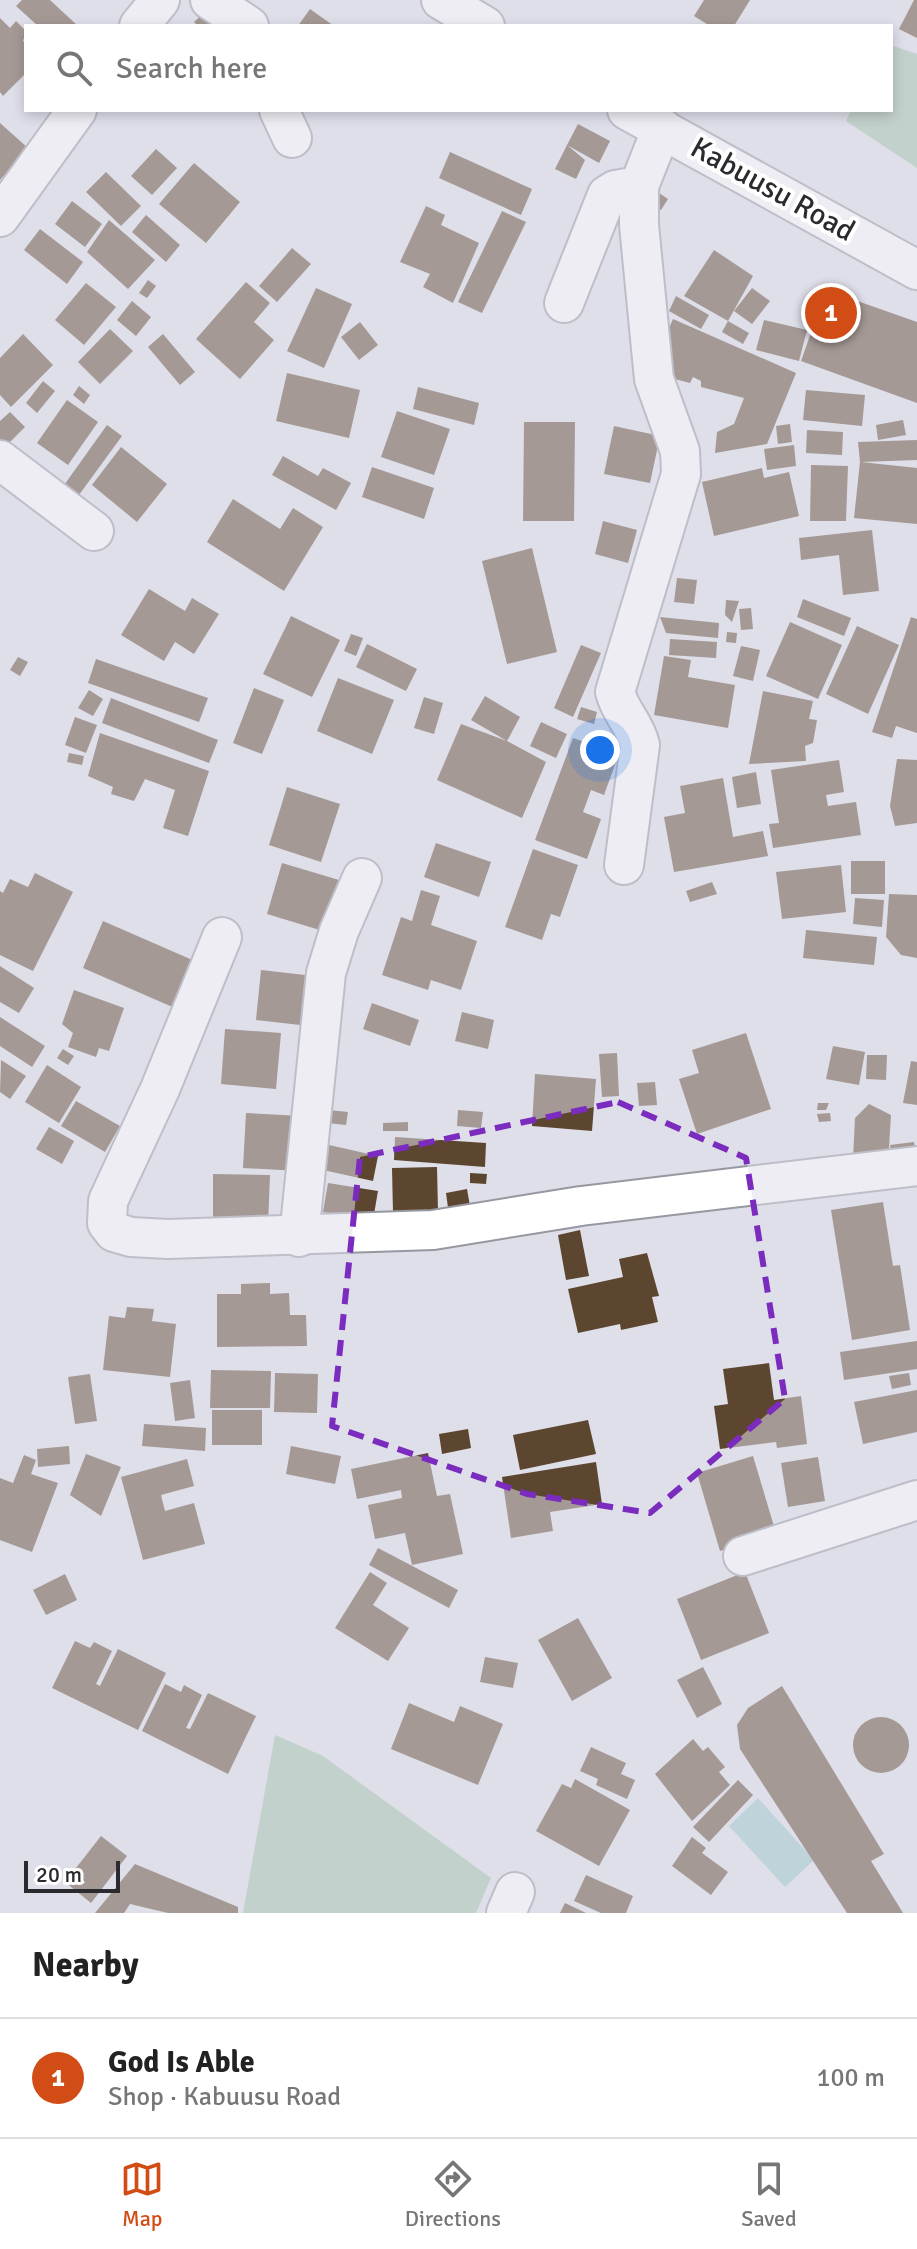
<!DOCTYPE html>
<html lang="en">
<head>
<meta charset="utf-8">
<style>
	:root { --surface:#fff; --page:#f2f2f2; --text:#222; --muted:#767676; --line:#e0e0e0; --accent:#d24c15 }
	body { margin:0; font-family:Signika,sans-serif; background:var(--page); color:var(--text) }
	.scale { position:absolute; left:24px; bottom:20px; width:96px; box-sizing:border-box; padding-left:8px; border:4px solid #2a2b2e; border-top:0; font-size:22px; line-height:28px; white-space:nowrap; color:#2a2b2e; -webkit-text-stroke:6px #fff; paint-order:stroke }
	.you { position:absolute; left:600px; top:750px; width:28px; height:28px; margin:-20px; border:6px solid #fff; border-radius:50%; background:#1a73e8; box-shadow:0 0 0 12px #1a73e833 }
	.badge { display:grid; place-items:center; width:52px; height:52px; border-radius:50%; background:var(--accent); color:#fff; font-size:26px; font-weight:700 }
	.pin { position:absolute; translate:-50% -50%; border:4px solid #fff; box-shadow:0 2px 8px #0006 }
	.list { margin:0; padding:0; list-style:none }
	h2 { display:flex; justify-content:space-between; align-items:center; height:104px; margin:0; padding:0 32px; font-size:34px }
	h2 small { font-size:26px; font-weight:400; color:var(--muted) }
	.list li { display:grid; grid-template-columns:52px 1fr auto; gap:24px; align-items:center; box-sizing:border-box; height:120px; padding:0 32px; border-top:2px solid var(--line) }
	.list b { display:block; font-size:30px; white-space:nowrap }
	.list p { margin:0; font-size:26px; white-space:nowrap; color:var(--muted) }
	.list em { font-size:26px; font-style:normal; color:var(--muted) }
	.icon { flex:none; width:44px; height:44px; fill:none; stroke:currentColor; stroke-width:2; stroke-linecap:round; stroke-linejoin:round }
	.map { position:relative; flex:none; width:917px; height:1913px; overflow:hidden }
	.search { position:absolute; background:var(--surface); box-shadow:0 4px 12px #0003; left:24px; right:24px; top:24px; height:88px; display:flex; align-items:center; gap:20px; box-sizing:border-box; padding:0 28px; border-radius:0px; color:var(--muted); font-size:30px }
	.sheet { height:224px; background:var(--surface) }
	nav { display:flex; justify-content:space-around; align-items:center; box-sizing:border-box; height:112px; border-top:2px solid var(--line); background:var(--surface); font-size:22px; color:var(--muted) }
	nav a { display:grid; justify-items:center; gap:4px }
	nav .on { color:var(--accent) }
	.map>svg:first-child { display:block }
	.green { fill:#a2c0a8 }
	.water { fill:#99c5c8 }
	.building { fill:#5d4630 }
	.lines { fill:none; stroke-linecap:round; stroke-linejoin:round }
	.minor-casing { stroke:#9698a1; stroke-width:42 }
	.minor { stroke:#fff; stroke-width:38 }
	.marked { fill:none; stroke:#7b2cbf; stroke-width:6; stroke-dasharray:16 10; stroke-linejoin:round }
	.labels { text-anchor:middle; stroke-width:8; stroke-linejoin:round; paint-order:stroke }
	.street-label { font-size:30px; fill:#2a2b2e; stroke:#fff }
</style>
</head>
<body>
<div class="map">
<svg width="917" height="1913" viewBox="0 0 917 1913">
	<rect width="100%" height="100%" fill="#dedfe9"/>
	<!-- green -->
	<g class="green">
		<path d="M891,45l26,9v114l-71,-47 5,-11h40z"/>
		<path d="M275,1735l48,21 168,122 -15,35h-233z"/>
	</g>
	<!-- water -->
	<path class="water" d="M758,1798l56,62 -29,27 -56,-61z"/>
	<!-- building -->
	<g class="building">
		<path d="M22,0h28l28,26h-40l-22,-20z"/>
		<path d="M704,0h46l-16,26h-24l-16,-10z"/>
		<path d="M914,0h3v38l-18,-9z"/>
		<path d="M310,9l24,17h-36z"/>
		<path d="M205,12l11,14h-18l-4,-4z"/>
		<path d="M0,18l10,10 6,-7 10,10 -3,10 3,3v29l-23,23 -3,-4z"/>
		<path d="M0,123l28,25 -28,32z"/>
		<path d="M578,124l32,17 -11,22 -32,-18 18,15 -9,19 -21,-10 12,-24z"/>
		<path d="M156,149l21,19 -25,27 -21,-19z"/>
		<path d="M450,152l82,37 -11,26 -82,-37z"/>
		<path d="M194,163l46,39 -34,41 -47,-39z"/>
		<path d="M106,172l35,34 -20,20 -35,-34z"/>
		<path d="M656,191l12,8 -7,11 -12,-7z"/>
		<path d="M72,201l30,23 -17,23 -30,-23z"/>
		<path d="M426,206l19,9 -4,10 38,18 -26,60 -30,-16 7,-13 -30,-12z"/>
		<path d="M502,211l24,11 -44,91 -24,-11z"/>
		<path d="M146,215l34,30 -14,17 -34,-30z"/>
		<path d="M109,220l46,40 -27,29 -41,-37z"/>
		<path d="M40,229l43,33 -16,22 -43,-34z"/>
		<path d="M292,248l19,16 -34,38 -18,-16z"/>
		<path d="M714,250l39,26 -25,45 21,12 -6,11 -21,-12 6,-11 -44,-25z"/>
		<path d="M148,280l8,6 -9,12 -8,-5z"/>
		<path d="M246,282l24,21 -16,19 20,18 -34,39 -44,-40z"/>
		<path d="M86,283l30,24 -32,38 -29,-25z"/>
		<path d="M316,288l36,16 -28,64 -37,-17z"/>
		<path d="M752,288l18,13 -18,23 -18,-13z"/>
		<path d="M826,290l91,32v81l-116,-42z"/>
		<path d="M676,296l33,19 -8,14 -32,-18z"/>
		<path d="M132,301l19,16 -15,19 -19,-16z"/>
		<path d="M673,319l123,54 -29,71 -52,9 2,-21 17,-8 10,-26 -43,-11v-6l-8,-4 -3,6 -19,-5 1,-12 -15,-11z"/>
		<path d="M764,320l43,10 -8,31 -43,-11z"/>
		<path d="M360,322l18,23 -19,15 -18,-23z"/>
		<path d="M110,329l23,22 -33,33 -22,-22z"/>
		<path d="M23,334l30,31 -42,42 -11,-12v-37z"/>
		<path d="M163,334l32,38 -15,13 -32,-38z"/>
		<path d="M287,373l73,17 -11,48 -73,-17z"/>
		<path d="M43,381l12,10 -18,22 -11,-10z"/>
		<path d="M79,386l11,9 -6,9 -11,-9z"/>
		<path d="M418,387l61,16 -5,22 -61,-16z"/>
		<path d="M806,390l59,5 -3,31 -59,-6z"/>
		<path d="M67,400l31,22 -30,43 -31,-22z"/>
		<path d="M397,411l53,18 -16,46 -53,-18z"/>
		<path d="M10,412l15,15 -25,25v-31z"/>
		<path d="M903,420l3,15 -28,5 -2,-15z"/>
		<path d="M524,422h51l-1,99h-51z"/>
		<path d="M790,424l2,18 -14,2 -2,-18z"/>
		<path d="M107,425l15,11 -46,63 -14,-11z"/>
		<path d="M614,426l46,10 -10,47 -46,-9z"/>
		<path d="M807,430l36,2 -1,23 -36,-2z"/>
		<path d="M917,440v20l-56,2 56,6v56l-63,-6 6,-56 -2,-20z"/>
		<path d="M794,445l2,21 -29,4 -3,-21z"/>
		<path d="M121,447l46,37 -30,38 -45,-37z"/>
		<path d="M283,456l35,20 5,-8 28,15 -15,27 -64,-35z"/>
		<path d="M811,465l37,1 -2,55h-36z"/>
		<path d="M372,467l62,21 -10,31 -62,-22z"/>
		<path d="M762,468l2,10 25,-6 10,44 -85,20 -12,-54z"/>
		<path d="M233,499l47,30 13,-21 30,19 -39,64 -77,-49z"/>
		<path d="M603,521l34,9 -9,33 -33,-9z"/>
		<path d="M872,530l7,61 -36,4 -4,-40 -38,5 -2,-22z"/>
		<path d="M532,548l25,104 -50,12 -25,-103z"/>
		<path d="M677,578l20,2 -3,24 -20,-2z"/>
		<path d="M149,589l36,22 7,-13 27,16 -25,40 -19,-12 -11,19 -43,-26z"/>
		<path d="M803,599l48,19 -7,18 -47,-19z"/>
		<path d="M726,600l13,1 -7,21 -7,-7z"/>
		<path d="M751,608l2,21 -12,1 -2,-21z"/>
		<path d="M291,616l49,24 -28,57 -49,-23z"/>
		<path d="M660,617l59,6 -1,15 -52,-5z"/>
		<path d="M911,617l6,2v114l-21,-7 -4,12 -20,-6z"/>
		<path d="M790,622l52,23 -24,54 -52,-23z"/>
		<path d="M857,626l42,19 -31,69 -42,-20z"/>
		<path d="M727,632l10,1 -1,10 -10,-1z"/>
		<path d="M351,634l12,4 -7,18 -12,-5z"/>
		<path d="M670,639l47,3 -1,16 -47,-3z"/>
		<path d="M367,644l50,25 -11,22 -50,-24z"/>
		<path d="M581,645l20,8 -28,64 -19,-9z"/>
		<path d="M741,646l19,4 -7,31 -20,-5z"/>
		<path d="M664,656l27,4 -3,17 47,8 -7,43 -74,-13z"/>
		<path d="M18,657l10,5 -8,14 -10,-6z"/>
		<path d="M96,659l112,39 -9,24 -111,-39z"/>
		<path d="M338,678l56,22 -22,54 -55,-23z"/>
		<path d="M254,688l30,12 -22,54 -29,-11z"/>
		<path d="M89,690l14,9 -10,17 -15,-8z"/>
		<path d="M763,691l50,10 -4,18 8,1 -4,23 -8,3 1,15 -57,3z"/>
		<path d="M485,696l35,21 -13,24 39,21 -24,56 -85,-38 24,-56 46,17 -36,-21z"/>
		<path d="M424,697l19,6 -9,31 -20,-6z"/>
		<path d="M111,698l107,42 -9,23 -107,-40z"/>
		<path d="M581,707l16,5 -3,12 -17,-5z"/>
		<path d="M75,717l22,8 -11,28 -21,-8z"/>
		<path d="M541,722l26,12 -11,24 -26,-12z"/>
		<path d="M100,733l109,38 -21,65 -25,-8 12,-38 -30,-11 -11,22 -23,-7 2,-7 -25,-11z"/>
		<path d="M573,738l46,16 -15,41 -13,-5 -8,22 18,7 -14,40 -52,-19z"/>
		<path d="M69,753l15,3 -2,9 -15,-3z"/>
		<path d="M897,759l20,1v63l-22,3 -5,-20z"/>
		<path d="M839,760l5,32 -18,3 2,11 28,-4 5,33 -88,13 -4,-24 10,-1 -8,-53z"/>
		<path d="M756,772l5,32 -24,4 -5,-31z"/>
		<path d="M723,778l10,59 30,-6 5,25 -94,16 -10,-55 21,-4 -5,-27z"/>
		<path d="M287,787l53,17 -19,58 -52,-17z"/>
		<path d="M436,843l55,19 -12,35 -55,-20z"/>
		<path d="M533,849l45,16 -18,52 -9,-3 -9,26 -37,-13z"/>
		<rect x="851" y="861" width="34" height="33"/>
		<path d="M282,863l57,17 -16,51 -56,-17z"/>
		<path d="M841,865l5,47 -64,7 -6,-47z"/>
		<path d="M35,873l38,19 -40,79 -33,-16v-64l3,2 7,-14 18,8z"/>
		<path d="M712,882l5,12 -27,8 -4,-11z"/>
		<path d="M421,890l19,6 -9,29 46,16 -16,49 -30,-10 -3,10 -46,-15 19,-58 11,4z"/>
		<path d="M889,894l28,1v63l-16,-3 -15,-18z"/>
		<path d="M855,898l29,2 -2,27 -29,-3z"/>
		<path d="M103,921l94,41 -20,47 -94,-41z"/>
		<path d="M806,930l71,7 -3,28 -71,-7z"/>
		<path d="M0,966l34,22 -15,25 -19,-11z"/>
		<path d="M261,970l53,6 -5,50 -53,-6z"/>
		<path d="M74,990l50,18 -15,43 -10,-3 -3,9 -28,-10 5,-14 -11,-9z"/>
		<path d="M372,1003l47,17 -9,26 -47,-17z"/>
		<path d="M462,1012l32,8 -6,29 -33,-8z"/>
		<path d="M0,1017l45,29 -13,21 -32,-21z"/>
		<path d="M225,1029l56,4 -5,56 -55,-5z"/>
		<path d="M746,1033l25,76 -74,25 -18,-55 20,-6 -7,-23z"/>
		<path d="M833,1046l32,6 -6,33 -33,-6z"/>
		<path d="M63,1049l11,7 -6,9 -11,-7z"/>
		<path d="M617,1053l2,43 -17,1 -3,-43z"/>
		<path d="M867,1055h20l-1,25 -20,-1z"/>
		<path d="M1,1060l25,16 -16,23 -10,-7z"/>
		<path d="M911,1061l6,1v43l-14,-2z"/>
		<path d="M47,1065l34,22 -22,36 -34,-21z"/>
		<path d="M535,1074l61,5 -4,52 -60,-5z"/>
		<path d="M655,1082l2,23 -18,1 -2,-23z"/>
		<path d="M76,1101l44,25 -15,26 -44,-26z"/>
		<path d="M818,1103h11l-3,7h-9z"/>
		<path d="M869,1104l22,11 -3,49 -35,-5 2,-41z"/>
		<path d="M328,1110l20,2 -2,13 -19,-2z"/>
		<path d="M458,1110l25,2 -2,16 -24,-2z"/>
		<path d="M246,1113l56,3 -2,55 -57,-3z"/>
		<path d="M830,1113l1,8 -12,1 -2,-8z"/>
		<path d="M408,1122v9h-25v-8z"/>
		<path d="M49,1127l25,14 -12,23 -26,-15z"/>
		<path d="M395,1137l91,6 -1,24 -91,-7z"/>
		<path d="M914,1142l3,15 -24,4 -3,-16z"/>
		<path d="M329,1145l49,11 -5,25 -50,-11z"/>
		<path d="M437,1167l1,44 -45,2 -1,-45z"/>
		<path d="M470,1173l17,1 -1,10 -16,-1z"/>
		<path d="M213,1174l57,1 -2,50 -55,-1z"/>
		<path d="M328,1183l50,8 -5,29 -50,-8z"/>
		<path d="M467,1189l4,23 -22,3 -3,-22z"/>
		<path d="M883,1202l10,64 7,-1 10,65 -58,10 -21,-130z"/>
		<path d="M580,1230l9,46 -23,4 -8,-45z"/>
		<path d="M647,1253l12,43 -7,1 6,25 -37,8 -1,-6 -42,9 -10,-44 55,-12 -4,-18z"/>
		<path d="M270,1283v11l19,-1 1,22h16l1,31 -90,1v-53h24v-10z"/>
		<path d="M127,1307l27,2 -2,12 24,3 -6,53 -67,-7 6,-54 16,2z"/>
		<path d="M917,1341v28l-73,11 -4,-28z"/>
		<path d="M769,1363l5,37 27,-4 6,48 -30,4 -1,-6 -56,7 -6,-43 14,-2 -5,-35z"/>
		<path d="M211,1370l60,1 -1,37h-60z"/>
		<path d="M275,1373l43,1 -1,39 -43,-1z"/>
		<path d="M909,1373l2,12 -19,4 -3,-13z"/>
		<path d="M90,1374l7,47 -22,3 -7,-47z"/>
		<path d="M190,1380l5,38 -20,3 -5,-38z"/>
		<path d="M917,1390v42l-54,12 -9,-42z"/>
		<rect x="212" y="1410" width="50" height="35"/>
		<path d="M588,1420l8,34 -76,16 -7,-35z"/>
		<path d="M144,1424l62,4 -1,23 -63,-5z"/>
		<path d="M468,1429l3,19 -29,6 -3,-20z"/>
		<path d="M69,1446l1,18 -32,3 -1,-18z"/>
		<path d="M291,1446l50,10 -6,28 -49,-10z"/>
		<path d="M428,1453l9,43 13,-2 13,60 -51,11 -7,-32 -30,6 -7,-34 34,-7 -1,-8 -44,9 -6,-30z"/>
		<path d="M86,1454l35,13 -20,49 -31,-21z"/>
		<path d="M24,1455l12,5 -5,14 27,9 -26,69 -32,-12v-62l13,5z"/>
		<path d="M753,1456l23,77 -56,18 -23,-78z"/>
		<path d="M818,1457l7,44 -37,6 -7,-44z"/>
		<path d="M187,1459l7,27 -33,9 4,16 29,-8 11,41 -62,16 -22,-83z"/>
		<path d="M596,1462l6,42 -52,8 3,19 -42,7 -9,-61z"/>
		<path d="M378,1548l80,42 -9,18 -80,-43z"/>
		<path d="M370,1572l17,11 -14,22 36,23 -21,33 -53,-33z"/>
		<path d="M745,1572l24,61 -68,27 -24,-61z"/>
		<path d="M65,1574l12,26 -31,15 -13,-25z"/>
		<path d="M578,1618l34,60 -40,23 -34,-61z"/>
		<path d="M75,1641l15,7 4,-6 18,9 -16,33 4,2 18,-37 48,24 -28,57 -86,-42z"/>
		<path d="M485,1657l33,6 -5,25 -33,-6z"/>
		<path d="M703,1667l19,37 -25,14 -20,-38z"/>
		<path d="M165,1684l16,8 3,-7 18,10 -16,33 4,1 18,-36 48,23 -28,58 -86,-43z"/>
		<path d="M782,1686l102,168 -13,7 32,52h-56l-107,-164 -3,-24 11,-17z"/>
		<path d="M409,1703l45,19 6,-16 43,18 -25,61 -87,-36z"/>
		<circle cx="881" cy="1745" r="28"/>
		<path d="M693,1739l10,12 5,-4 17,20 -6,5 11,13 -38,36 -37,-47z"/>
		<path d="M591,1747l35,16 -5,11 14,6 -8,19 -31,-14 2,-6 -18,-8z"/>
		<path d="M575,1779l55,31 -31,56 -63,-35 26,-47 9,4z"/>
		<path d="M738,1780l15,15 -44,47 -16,-15z"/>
		<path d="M101,1836l26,20 -36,47 -26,-21z"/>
		<path d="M692,1837l14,11 -4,5 26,19 -17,23 -39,-29z"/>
		<path d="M135,1864l103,43v6h-70l-38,-9 -6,9h-29z"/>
		<path d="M586,1875l47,21 -7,17h-25l-27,-12z"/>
		<path d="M565,1903l21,10h-26z"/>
	</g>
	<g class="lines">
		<defs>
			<g id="minor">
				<path d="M210,0l39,26"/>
				<path d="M441,0l44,26"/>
				<path d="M139,26l21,-26"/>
				<path d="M279,110l13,28"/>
				<path d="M627,110l290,160"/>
				<path d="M0,217l77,-107"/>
				<path d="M564,303l43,-108 8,-5 24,-4"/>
				<path d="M0,460l94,71"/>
				<path d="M624,865l16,-120c-5,-21 -20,-33 -25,-53l66,-218 -1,-23 -26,-72 -15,-154v-39l23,-58"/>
				<path d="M222,937l-62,152 -52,112 -1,22 7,9 17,5 37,2 265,-9 148,-24 336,-40"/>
				<path d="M299,1237l27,-264 13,-42 23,-53"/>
				<path d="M743,1556l174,-56"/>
				<path d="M506,1913l9,-21"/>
			</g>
		</defs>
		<!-- minor casing -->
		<use href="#minor" class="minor-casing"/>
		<!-- minor -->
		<use href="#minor" class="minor"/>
	</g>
	<!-- marked area -->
	<path d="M0 0H917V1913H0ZM618,1102l128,56 39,241 -135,114 -123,-19 -195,-68 28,-269z" fill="#dedfe9" fill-opacity=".55" fill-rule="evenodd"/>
	<path class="marked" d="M618,1102l128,56 39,241 -135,114 -123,-19 -195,-68 28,-269z"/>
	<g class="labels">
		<!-- street labels -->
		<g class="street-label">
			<text transform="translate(773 189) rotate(29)" y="10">Kabuusu Road</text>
		</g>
	</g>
</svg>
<div class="scale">20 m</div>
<div class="you"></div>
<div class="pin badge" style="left:831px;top:313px">1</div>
<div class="search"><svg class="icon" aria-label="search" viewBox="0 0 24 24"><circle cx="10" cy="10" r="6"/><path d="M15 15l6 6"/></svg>Search here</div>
</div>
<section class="sheet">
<h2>Nearby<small></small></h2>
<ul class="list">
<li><span class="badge">1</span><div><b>God Is Able</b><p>Shop · Kabuusu Road</p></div><em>100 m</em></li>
</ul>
</section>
<nav>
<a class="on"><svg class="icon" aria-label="map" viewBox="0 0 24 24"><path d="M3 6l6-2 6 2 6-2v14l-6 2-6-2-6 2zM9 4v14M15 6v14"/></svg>Map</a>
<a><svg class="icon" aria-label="directions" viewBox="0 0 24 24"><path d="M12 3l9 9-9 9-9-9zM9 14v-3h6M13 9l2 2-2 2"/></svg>Directions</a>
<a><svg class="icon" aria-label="saved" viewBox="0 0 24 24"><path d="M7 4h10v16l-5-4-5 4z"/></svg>Saved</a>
</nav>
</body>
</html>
